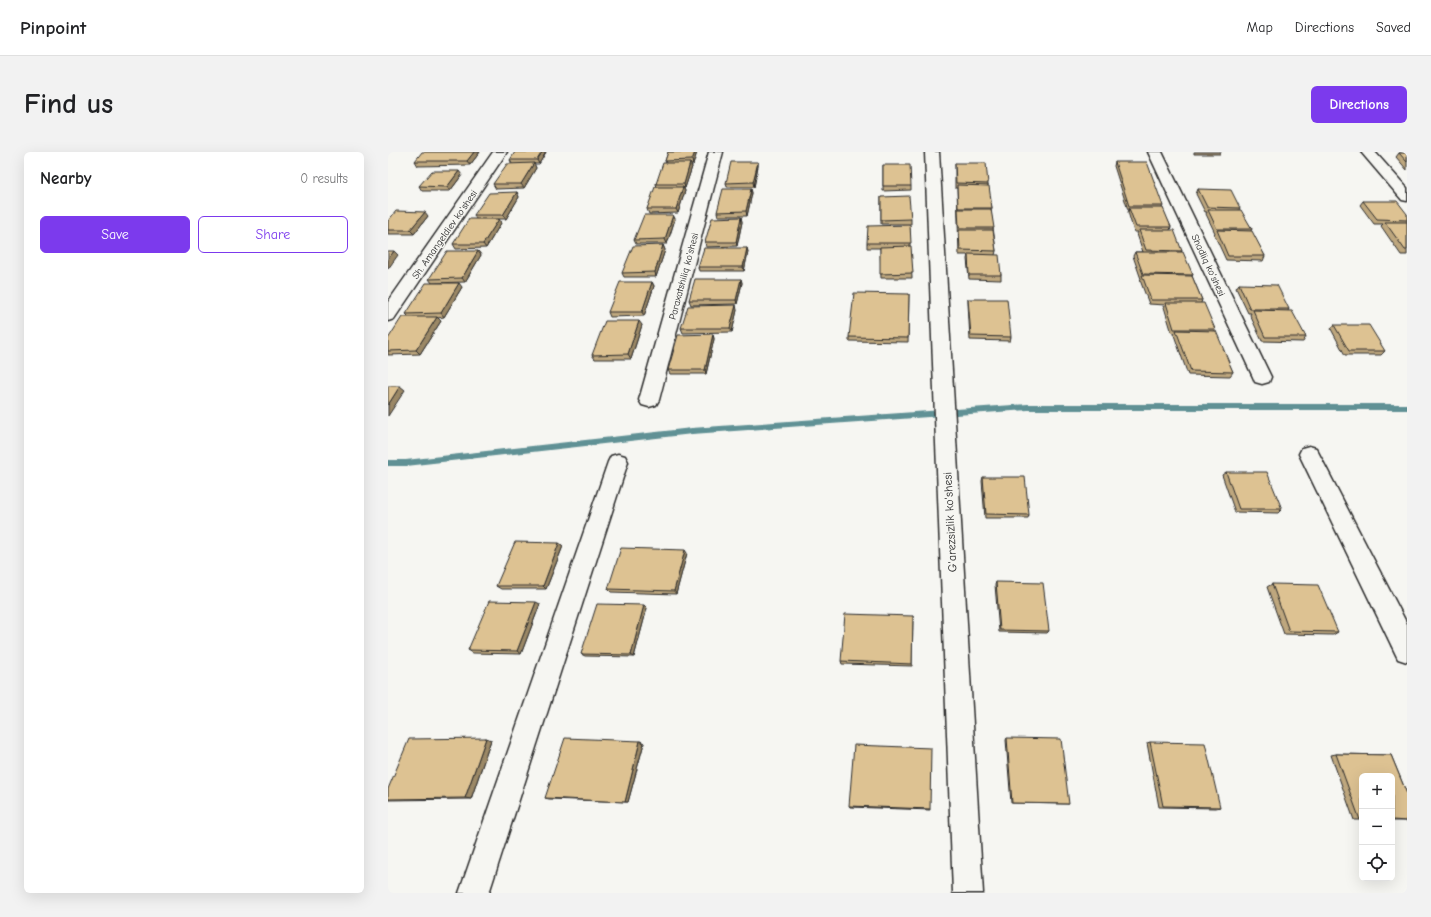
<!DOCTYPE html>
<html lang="en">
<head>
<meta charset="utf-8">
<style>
	:root { --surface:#fff; --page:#f2f2f2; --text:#202124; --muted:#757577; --line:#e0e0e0; --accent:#7c3aed }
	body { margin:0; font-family:"Comic Neue",sans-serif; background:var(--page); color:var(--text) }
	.controls { position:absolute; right:12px; bottom:12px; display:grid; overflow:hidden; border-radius:6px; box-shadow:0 4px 16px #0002 }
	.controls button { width:36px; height:36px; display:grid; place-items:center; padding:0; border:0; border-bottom:1px solid var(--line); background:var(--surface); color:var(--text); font:20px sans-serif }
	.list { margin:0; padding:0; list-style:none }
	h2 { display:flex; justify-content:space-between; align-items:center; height:52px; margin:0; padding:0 16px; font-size:17px }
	h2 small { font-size:13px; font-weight:400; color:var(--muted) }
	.actions { display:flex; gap:8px; padding:12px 16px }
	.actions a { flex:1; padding:9px 0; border:1px solid var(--accent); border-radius:6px; text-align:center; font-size:14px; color:var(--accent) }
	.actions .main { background:var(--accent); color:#fff }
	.icon { flex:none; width:22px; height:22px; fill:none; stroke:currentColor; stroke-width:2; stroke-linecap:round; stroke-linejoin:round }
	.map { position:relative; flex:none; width:1019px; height:741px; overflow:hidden; border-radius:6px }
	header { display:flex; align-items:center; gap:24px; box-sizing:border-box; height:56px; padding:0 20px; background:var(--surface); border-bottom:1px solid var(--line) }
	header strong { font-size:19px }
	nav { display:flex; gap:22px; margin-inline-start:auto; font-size:14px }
	.intro { display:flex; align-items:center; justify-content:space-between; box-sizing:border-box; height:96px; padding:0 24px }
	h1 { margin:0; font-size:28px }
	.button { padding:10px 18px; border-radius:6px; background:var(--accent); color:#fff; font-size:14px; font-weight:700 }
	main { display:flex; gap:24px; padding:0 24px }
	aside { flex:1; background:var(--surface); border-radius:6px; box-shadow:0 4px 16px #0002 }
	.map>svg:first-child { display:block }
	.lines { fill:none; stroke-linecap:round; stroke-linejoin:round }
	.stream { stroke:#609195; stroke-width:6 }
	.street-casing { stroke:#2b2b2b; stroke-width:3 }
	.street { fill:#f6f6f2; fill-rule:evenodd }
	.wall { fill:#bea77e; stroke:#2b2b2b }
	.shaded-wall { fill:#9b8866; stroke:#2b2b2b }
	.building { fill:#ddc292; stroke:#2b2b2b }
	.labels { text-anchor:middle; stroke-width:3; stroke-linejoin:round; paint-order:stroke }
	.far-street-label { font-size:10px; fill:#2b2b2b; stroke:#f6f6f2 }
	.street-label { font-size:12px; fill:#2b2b2b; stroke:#f6f6f2 }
</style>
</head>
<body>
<header>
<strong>Pinpoint</strong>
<nav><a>Map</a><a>Directions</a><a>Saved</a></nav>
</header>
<div class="intro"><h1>Find us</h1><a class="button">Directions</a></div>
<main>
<aside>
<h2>Nearby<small>0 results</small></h2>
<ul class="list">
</ul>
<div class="actions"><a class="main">Save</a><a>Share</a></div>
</aside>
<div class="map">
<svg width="1019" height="741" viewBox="0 0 1019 741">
	<rect width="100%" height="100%" fill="#f6f6f2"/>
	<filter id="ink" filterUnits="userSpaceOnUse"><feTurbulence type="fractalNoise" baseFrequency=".025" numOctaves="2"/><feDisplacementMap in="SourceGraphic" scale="8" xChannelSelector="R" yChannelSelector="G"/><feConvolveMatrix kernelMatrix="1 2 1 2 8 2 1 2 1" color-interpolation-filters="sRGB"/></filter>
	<g filter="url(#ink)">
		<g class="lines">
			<!-- stream -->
			<path class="stream" d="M0,311h18l286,-32 336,-24h379"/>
			<defs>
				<g id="street">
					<path d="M105,0h14l-113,167 -6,2v-19z"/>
					<path d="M321,0h14l-64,248 -3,5 -7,2 -7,-2 -3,-5z"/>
					<path d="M537,0h14l44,741h-30z"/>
					<path d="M760,0h14l109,225 -2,5 -7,2 -7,-2 -2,-5z"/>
					<path d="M973,0h14l32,36v13l-5,-1z"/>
					<path d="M921,294l7,2 91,176v38l-9,-3 -99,-205 3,-6z"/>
					<path d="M230,302l7,2 3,6 -139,431h-30l149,-431 3,-6z"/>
				</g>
			</defs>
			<!-- street casing -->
			<use href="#street" class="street-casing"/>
			<!-- street -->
			<use href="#street" class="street"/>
		</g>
		<!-- wall -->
		<g class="wall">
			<path d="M92,0l-10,13 -52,1 -3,-5z"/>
			<path d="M158,0l-7,12h-5l2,4 -12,20 -28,1 -3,-5 19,-20 -2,-4z"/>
			<path d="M280,0h29l-4,13h-2l1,2 -7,21h-1l1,3 -7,22 -29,1 -2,-5 10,-22 -1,-3 10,-21 -1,-2z"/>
			<path d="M806,0h27l-1,2h-26z"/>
			<path d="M1011,1h8v17l-11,-13z"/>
			<path d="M370,10v4l-4,21h-27l-1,-4z"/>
			<path d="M727,10l48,44 -1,2 9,19 -1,3 12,21 -1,1 12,23 -1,1 10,24 -1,3 14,26 -1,2 19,41 -3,4 -42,-1 -14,-40 1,-2h-3l-8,-26 1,-2 -16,-1 -9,-24 1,-1 -8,-23 2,-4h8l-6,-18 1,-2h-4l-6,-20 1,-2h-1l-14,-44z"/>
			<path d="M567,11l33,21v2l4,22 -1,3 5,40 -1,4 6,20v5l-32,-1 -2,-20 1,-4h-9l-2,-67h-2z"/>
			<path d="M495,13l28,21v4l-28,1z"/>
			<path d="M74,23l-12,16h-28l-3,-5z"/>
			<path d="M363,37l1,4 -5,23h-29l-1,-4z"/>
			<path d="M810,37l42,19 -1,2 13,19 -1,2 14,25 -2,5 -37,-1 -12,-26 1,-1 -9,-19 1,-2h-2l-9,-18z"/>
			<path d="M129,40l2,5 -13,22h-7l2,4 -15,25 -30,1 -3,-5 23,-25 -2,-4z"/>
			<path d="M493,45l30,22v5h-30z"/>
			<path d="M975,49l44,13v41h-6l-20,-29 2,-2h-9l-14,-19z"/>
			<path d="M285,63l2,4 -8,25h-31l-2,-4z"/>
			<path d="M40,64l-14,18h-26v-13z"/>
			<path d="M353,65l1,5 -5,24 -31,1 -1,-5z"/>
			<path d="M522,73v21l2,32h-31l-1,-30h-13v-5z"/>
			<path d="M275,93l2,5 -9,27h-32l-2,-4z"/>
			<path d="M359,96l1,4 -4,19h-45l-1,-4z"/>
			<path d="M90,99l3,4 -16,27 -33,1 -3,-4z"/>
			<path d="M353,127l1,4 -5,21 -46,1 -2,-5z"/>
			<path d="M264,130l2,4 -10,30 -34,1 -2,-5z"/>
			<path d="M851,132l50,25 -1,2 18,26 -3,5 -41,-1 -12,-26 1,-2h-3l-12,-25z"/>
			<path d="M74,135l-18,30 -6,1 3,3 -21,33 -32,1v-16l21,-22 -3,-3z"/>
			<path d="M521,142l-1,48 -59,-1v-4z"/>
			<path d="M580,147l43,38 -1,4 -40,-1 -2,-37z"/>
			<path d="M349,158l-5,22 -49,1 -2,-5z"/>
			<path d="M254,173l-11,34h-36l-3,-4z"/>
			<path d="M946,173l51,26 -4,4h-36l-14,-26z"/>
			<path d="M325,182l1,5 -8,35h-36l-2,-4z"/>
			<path d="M838,320l56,37 -4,4 -43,-1 -13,-37z"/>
			<path d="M595,325l46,38 -1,3h-43l-3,-37z"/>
			<path d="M171,391l4,3 -17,43h-45l-5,-3z"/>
			<path d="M299,401l-11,41 -65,-2 -3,-3z"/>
			<path d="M608,430l53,49 -2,2 -48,-1 -4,-47z"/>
			<path d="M884,432l66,48 -5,3 -49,-1 -17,-47z"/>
			<path d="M152,452l-19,50 -48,-1 -5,-3z"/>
			<path d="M256,453l3,3 -13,49 -49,-1 -4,-2z"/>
			<path d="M525,464l-1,50 -70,-2 -1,-3z"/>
			<path d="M98,586l5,2 -20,59 -83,1v-11z"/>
			<path d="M619,586l62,66h-2l-56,-1 -5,-63z"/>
			<path d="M252,589l4,2 -16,59 -79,-3 -4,-1z"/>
			<path d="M762,590l70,65 -4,1 -57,-1 -12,-64z"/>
			<path d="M948,602l55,1 16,39v27h-15v-45h-30v44h-8l-23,-65z"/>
			<path d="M461,654l81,3v1l-80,-3z"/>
		</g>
		<!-- shaded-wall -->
		<g class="shaded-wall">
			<path d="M86,0h6l-10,13 -3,-4z"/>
			<path d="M154,0h4l-7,12 -2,-4z"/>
			<path d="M307,0h2l-4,13 -1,-5z"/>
			<path d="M370,10v4l-4,21 -1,-5z"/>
			<path d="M146,11l2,5 -12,20 -3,-4z"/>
			<path d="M302,11l2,4 -7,21 -1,-4z"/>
			<path d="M71,19l3,4 -12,16 -3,-4z"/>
			<path d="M295,35l2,4 -7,22 -2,-4z"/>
			<path d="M363,37l1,4 -5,23 -1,-5z"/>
			<path d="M129,40l2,5 -13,22 -3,-4z"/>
			<path d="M37,60l3,4 -14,18 -4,-4z"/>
			<path d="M285,63l2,4 -8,25 -2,-5z"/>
			<path d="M353,65l1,5 -5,24 -1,-4z"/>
			<path d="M111,67l2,4 -15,25 -3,-4z"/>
			<path d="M275,93l2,5 -9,27 -1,-5z"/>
			<path d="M359,96l1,4 -4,19 -1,-4z"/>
			<path d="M6,99l4,4 -10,14v-10z"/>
			<path d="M90,99l3,4 -16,27 -3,-4z"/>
			<path d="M353,127l1,4 -5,21 -1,-4z"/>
			<path d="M264,130l2,4 -10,30 -2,-4z"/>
			<path d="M71,131l3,4 -18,30 -3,-4z"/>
			<path d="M348,153l1,5 -5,22 -2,-4z"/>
			<path d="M49,165l4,4 -21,33 -4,-4z"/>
			<path d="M251,169l3,4 -11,34 -3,-5z"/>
			<path d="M325,182l1,5 -8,35 -1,-4z"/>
			<path d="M12,234l5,4 -17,26v-11z"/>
			<path d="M171,391l4,3 -17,43 -3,-3z"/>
			<path d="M297,398l2,3 -11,41 -2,-3z"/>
			<path d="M148,450l4,2 -19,50 -4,-3z"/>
			<path d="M256,453l3,3 -13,49 -3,-2z"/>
			<path d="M98,586l5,2 -20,59 -6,-1z"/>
			<path d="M252,589l4,2 -16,59h-3z"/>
		</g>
		<!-- building -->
		<g class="building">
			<path d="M34,0h52l-7,9h-52z"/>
			<path d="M127,0h27l-5,8h-27z"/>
			<path d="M280,0h27l-3,8 -27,1z"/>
			<path d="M1011,1h8v9z"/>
			<path d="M343,10h27l-5,20 -27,1z"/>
			<path d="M727,10h32l16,44h-34z"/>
			<path d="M146,11l-13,21h-28l14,-20z"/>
			<path d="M275,11h27l-6,21h-28z"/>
			<path d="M567,11h31l2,21 -32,-1z"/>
			<path d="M495,13h27l1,21h-28z"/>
			<path d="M44,19h27l-12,16 -28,-1z"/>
			<path d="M569,33l32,1 3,22h-34z"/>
			<path d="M267,35h28l-7,22h-29z"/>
			<path d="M335,37h28l-5,22 -29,1z"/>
			<path d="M810,37l33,1 9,18 -33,-1z"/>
			<path d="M129,40l-14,23h-29l15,-22z"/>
			<path d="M521,44l2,23 -30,1v-23z"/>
			<path d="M975,49h34l10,13v6l-30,-1z"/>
			<path d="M741,56h34l8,19h-35z"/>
			<path d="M570,57h33l3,19h-35z"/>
			<path d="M820,58h33l11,19h-35z"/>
			<path d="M8,59l29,1 -15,18h-22v-9z"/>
			<path d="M256,63h29l-8,24 -31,1z"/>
			<path d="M353,65l-5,25h-31l7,-24z"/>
			<path d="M81,67h30l-16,25h-30z"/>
			<path d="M997,70h22v28h-2z"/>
			<path d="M522,73l1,18h-44l1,-17z"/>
			<path d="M571,78h34l3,21 -36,-1z"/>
			<path d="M751,78h35l8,21 -36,-1z"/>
			<path d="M829,78l35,1 13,25h-37z"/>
			<path d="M275,93l-8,27 -33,1 11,-27z"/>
			<path d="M523,94l2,27 -33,1v-27z"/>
			<path d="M316,96h43l-4,19h-45z"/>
			<path d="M0,99h6l-6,8z"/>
			<path d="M59,99h31l-16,27 -33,1z"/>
			<path d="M747,100h48l10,23 -50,-1z"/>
			<path d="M580,102l31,1 2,20h-32z"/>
			<path d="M754,123l50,1 10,24h-51z"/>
			<path d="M307,127h46l-5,21h-47z"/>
			<path d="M232,130h32l-10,30h-34z"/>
			<path d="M38,131h33l-18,30 -35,1z"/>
			<path d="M851,132l38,1 12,24h-39z"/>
			<path d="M466,141l55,1 -1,44 -59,-1z"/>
			<path d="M580,147h39l4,38 -40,-1z"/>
			<path d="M778,151h38l11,26h-41z"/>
			<path d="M348,153l-6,23h-49l7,-22z"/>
			<path d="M865,158l39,1 14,26h-41z"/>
			<path d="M14,165h35l-21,33 -28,1v-12z"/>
			<path d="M217,169h34l-11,33 -36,1z"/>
			<path d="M946,173h35l16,26h-36z"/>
			<path d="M788,178l40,1 17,41 -42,-1z"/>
			<path d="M325,182l-8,36h-37l10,-35z"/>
			<path d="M0,234h12l-12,19z"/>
			<path d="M838,320h41l15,37h-43z"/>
			<path d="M595,325h42l4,38 -43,-1z"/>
			<path d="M127,390l44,1 -16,43h-47z"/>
			<path d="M233,396l64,2 -11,41 -66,-2z"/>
			<path d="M608,430l47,1 6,48 -49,-1z"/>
			<path d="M884,432l46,1 20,47 -49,-1z"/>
			<path d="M101,449l47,1 -19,49 -49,-1z"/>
			<path d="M209,452l47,1 -13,50 -50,-1z"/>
			<path d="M457,462l68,2 -1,48 -71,-3z"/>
			<path d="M98,586l-21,60 -77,1v-10l21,-50z"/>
			<path d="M177,586l75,3 -15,61 -80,-4z"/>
			<path d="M619,586l54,1 8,65 -57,-1z"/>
			<path d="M762,590l55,1 15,64 -57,-1z"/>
			<path d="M466,593l77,3 -1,61 -81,-3z"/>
			<path d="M948,602l55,1 16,39v27l-15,-1v-44h-30v44h-2z"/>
		</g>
	</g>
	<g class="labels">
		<!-- far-street labels -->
		<g class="far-street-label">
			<text transform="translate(56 82) rotate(-55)" y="4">Sh. Amangeldiev ko'shesi</text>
			<text transform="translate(821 113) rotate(65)" y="4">Shadliq ko'shesi</text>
			<text transform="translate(295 124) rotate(-75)" y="4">Paraxatshiliq ko'shesi</text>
		</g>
		<!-- street labels -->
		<g class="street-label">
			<text transform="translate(562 370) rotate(-93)" y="4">G'arezsizlik ko'shesi</text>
		</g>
	</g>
</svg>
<div class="controls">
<button>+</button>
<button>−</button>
<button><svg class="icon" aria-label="locate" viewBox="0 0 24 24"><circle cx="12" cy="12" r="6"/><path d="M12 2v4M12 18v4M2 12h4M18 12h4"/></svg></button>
</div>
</div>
</main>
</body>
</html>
